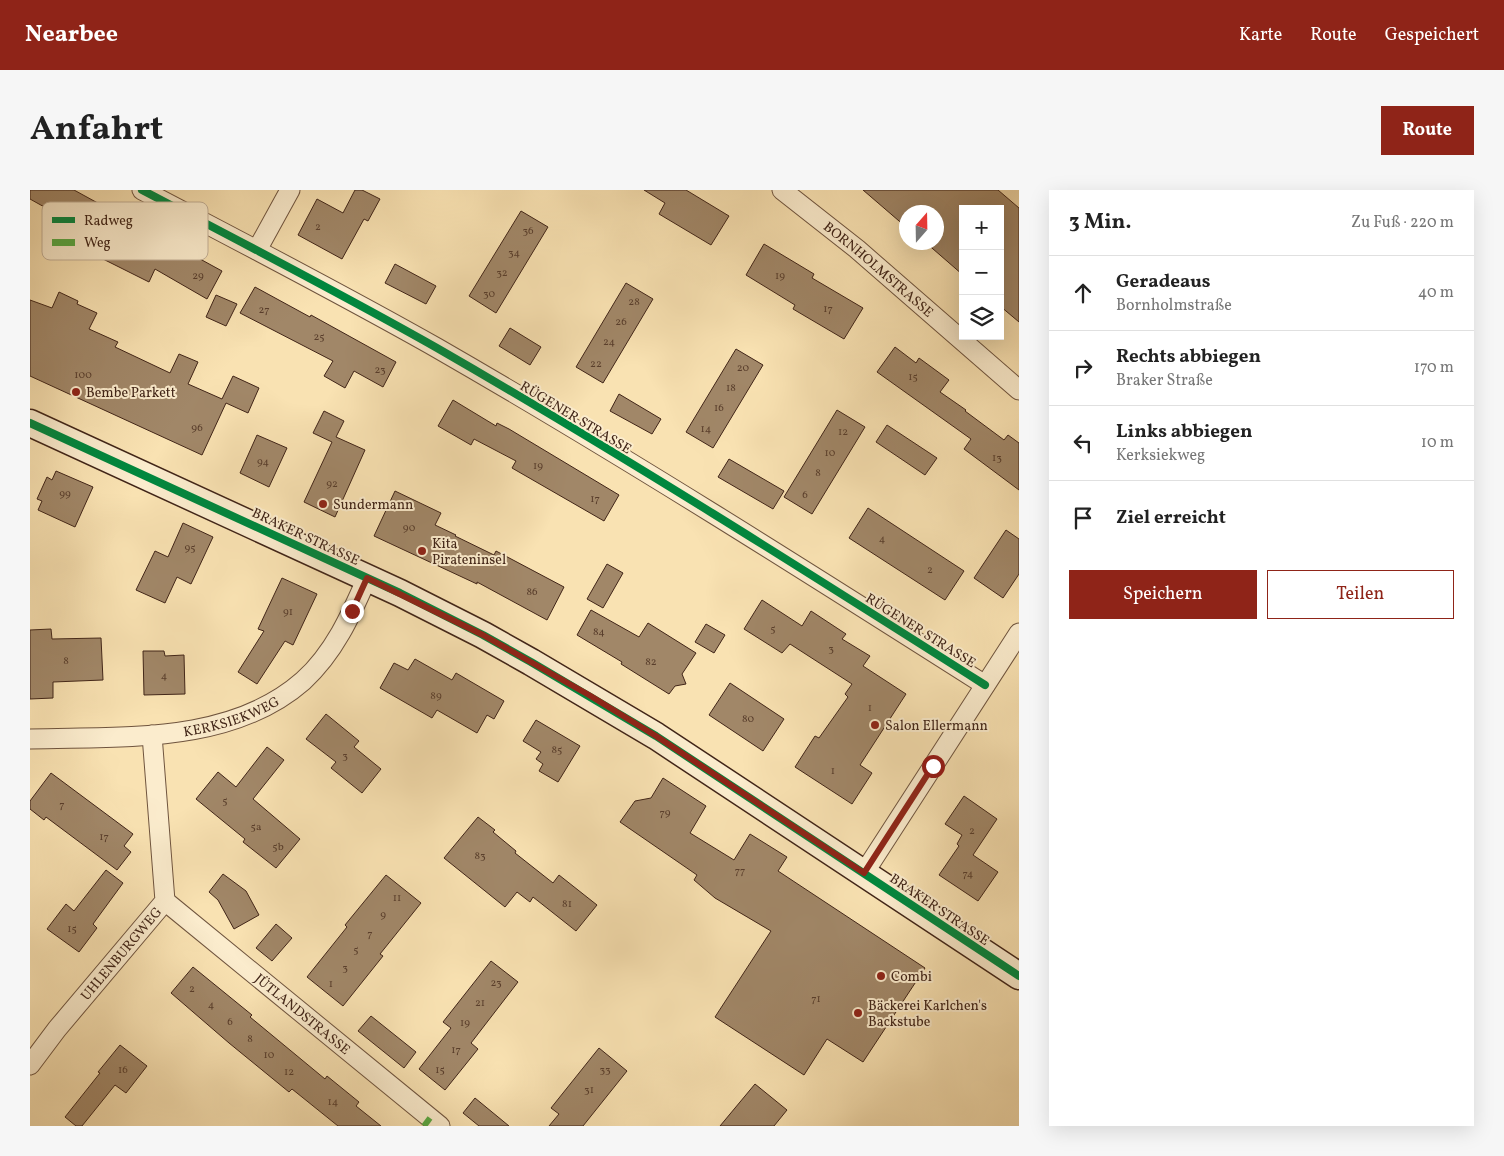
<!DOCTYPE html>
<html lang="de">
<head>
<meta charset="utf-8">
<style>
	:root { --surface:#fff; --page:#f6f6f6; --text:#222; --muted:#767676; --line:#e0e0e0; --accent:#8f2418 }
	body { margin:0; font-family:Vollkorn,serif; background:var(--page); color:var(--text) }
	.controls { position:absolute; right:15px; top:15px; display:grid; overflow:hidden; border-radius:0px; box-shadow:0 5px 20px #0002 }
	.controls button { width:45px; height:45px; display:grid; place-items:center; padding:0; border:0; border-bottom:1px solid var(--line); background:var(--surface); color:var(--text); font:25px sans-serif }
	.compass { position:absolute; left:869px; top:15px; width:45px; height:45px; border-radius:50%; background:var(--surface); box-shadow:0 5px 20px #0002; rotate:20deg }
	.stop { position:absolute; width:15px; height:15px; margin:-11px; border:4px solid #8f2418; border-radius:50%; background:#fff }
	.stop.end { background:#8f2418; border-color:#fff; box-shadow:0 1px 5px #0008 }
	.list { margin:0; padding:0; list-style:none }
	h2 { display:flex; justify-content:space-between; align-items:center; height:65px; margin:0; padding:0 20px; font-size:21px }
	h2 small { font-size:16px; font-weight:400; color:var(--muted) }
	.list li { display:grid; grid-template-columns:32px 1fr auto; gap:15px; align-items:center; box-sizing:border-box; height:75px; padding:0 20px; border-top:1px solid var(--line) }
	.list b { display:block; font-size:19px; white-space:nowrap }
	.list p { margin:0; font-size:16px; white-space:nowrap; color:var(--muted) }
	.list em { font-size:16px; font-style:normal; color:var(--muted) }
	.actions { display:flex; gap:10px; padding:15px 20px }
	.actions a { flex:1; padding:11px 0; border:1px solid var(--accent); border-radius:0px; text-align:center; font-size:18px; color:var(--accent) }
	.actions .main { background:var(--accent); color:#fff }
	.icon { flex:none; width:28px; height:28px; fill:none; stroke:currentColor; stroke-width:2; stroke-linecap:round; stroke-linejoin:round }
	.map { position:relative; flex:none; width:989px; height:936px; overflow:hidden; border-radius:0px }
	header { display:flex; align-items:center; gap:30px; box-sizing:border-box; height:70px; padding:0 25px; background:var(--accent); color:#fff }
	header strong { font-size:24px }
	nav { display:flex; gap:28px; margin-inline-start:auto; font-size:18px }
	.intro { display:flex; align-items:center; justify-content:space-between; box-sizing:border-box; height:120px; padding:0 30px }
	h1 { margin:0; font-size:35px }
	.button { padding:12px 22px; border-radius:0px; background:var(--accent); color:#fff; font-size:18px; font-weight:700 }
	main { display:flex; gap:30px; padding:0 30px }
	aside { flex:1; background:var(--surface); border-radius:0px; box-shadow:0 5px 20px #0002 }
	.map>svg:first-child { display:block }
	.building { fill:#a18768; stroke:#412518 }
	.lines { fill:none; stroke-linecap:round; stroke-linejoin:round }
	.minor-casing { stroke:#6f543e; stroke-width:21 }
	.secondary-casing { stroke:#412518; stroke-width:29 }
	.minor { stroke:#fbeccd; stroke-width:19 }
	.secondary { stroke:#fbeccd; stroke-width:26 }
	.quiet { stroke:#56aa42; stroke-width:6; stroke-dasharray:12 6; stroke-linecap:butt }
	.cycleway-casing { stroke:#fbeccd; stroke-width:11 }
	.cycleway { stroke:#00873e; stroke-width:8 }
	.route { stroke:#8f2418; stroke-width:6 }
	.poi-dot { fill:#8f2418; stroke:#fbeccd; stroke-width:2 }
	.labels { text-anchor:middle; stroke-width:4; stroke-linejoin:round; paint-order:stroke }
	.number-label { font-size:11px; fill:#593e2c }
	.street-label { font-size:14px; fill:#412518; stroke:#fbeccd }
	.poi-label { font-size:14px; fill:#412518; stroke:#fbeccd; text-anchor:start }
	.key { fill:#fbeccd; stroke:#c3b097; stroke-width:1 }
	.key-label { font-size:14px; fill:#412518 }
</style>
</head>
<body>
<header>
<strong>Nearbee</strong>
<nav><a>Karte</a><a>Route</a><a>Gespeichert</a></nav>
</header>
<div class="intro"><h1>Anfahrt</h1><a class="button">Route</a></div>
<main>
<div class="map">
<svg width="989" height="936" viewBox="0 0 989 936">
	<rect width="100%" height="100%" fill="#f9e2b2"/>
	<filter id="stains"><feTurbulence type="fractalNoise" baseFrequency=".004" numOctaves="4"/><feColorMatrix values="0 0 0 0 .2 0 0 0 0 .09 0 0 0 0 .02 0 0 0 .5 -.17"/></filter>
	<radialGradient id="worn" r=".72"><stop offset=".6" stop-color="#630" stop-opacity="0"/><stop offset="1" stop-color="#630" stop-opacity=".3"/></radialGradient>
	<!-- building -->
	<g class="building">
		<path d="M0,0h44l148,81 -15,28 -52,-30 -6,13 -82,-41 4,-7 -22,-11 6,-10 -25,-14z"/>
		<path d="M325,0h7l18,9 -12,22 -4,-2 -22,40 -44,-24 19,-36 26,14z"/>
		<path d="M614,0h42l43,26 -18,29 -52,-31 6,-11z"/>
		<path d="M833,0h135l21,18v114l-19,-16v-97h-37v66l-38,-33h11v-30h-30v15z"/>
		<path d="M491,21l27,16 -52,86 -27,-17z"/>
		<path d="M734,54l50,30 -2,4 51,30 -19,31 -51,-30 2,-4 -49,-30z"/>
		<path d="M365,74l41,22 -10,18 -41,-21z"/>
		<path d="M596,93l27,16 -50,84 -27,-16z"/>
		<path d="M225,97l55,30 1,-2 85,47 -13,25 -29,-16 -9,17 -21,-12 9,-15 -93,-48z"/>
		<path d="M29,102l19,9 -1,3 20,9 -8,16 29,13 -3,5 55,26 9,-19 19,8 -10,22 34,15 11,-23 26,12 -11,25 -22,-10 -24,52 -172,-79v-76l22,8z"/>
		<path d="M186,105l21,9 -11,22 -20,-9z"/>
		<path d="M480,138l31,19 -11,18 -31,-19z"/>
		<path d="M865,157l21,16 3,-5 30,22 -9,12 26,18 -1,1 39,29 4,-5 11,8v47l-55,-41 7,-10 -94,-67z"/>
		<path d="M706,159l27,16 -50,83 -27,-16z"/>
		<path d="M589,204l42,25 -9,15 -42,-23z"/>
		<path d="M423,210l43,26 1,-3 12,6 110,66 -15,26 -92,-53 4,-7 -42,-22 -3,6 -33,-19z"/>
		<path d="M807,220l28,17 -53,87 -28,-17z"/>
		<path d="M294,221l20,10 -8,16 29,13 -30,67 -31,-15 28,-60 -19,-9z"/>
		<path d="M857,235l50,33 -12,17 -49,-33z"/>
		<path d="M227,245l30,13 -18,39 -29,-14z"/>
		<path d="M699,269l55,32 -11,18 -55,-32z"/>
		<path d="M26,281l37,16 -18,40 -37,-17 4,-9 -5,-2 10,-22 5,3z"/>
		<path d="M365,301l46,22 -6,12 21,10 -1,1 39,19 2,-4 68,36 -17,33 -70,-38v2l-103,-48z"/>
		<path d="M838,318l96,63 -19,29 -96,-62z"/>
		<path d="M153,333l30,14 -22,47 -14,-7 -12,26 -29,-13 19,-39 13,6z"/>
		<path d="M976,340l13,9v35l-16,24 -29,-20z"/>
		<path d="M577,374l16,9 -20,35 -16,-9z"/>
		<path d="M252,388l35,16 -24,51 -8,-4 -28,43 -19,-12 26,-41 -6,-2z"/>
		<path d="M732,410l40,26 9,-15 35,23 -4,5 28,17 -7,10 43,28 -46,71 12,8 -20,31 -57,-37 20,-31 4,2 29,-41 -3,-3 7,-10 -62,-40 -8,9 -38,-24z"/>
		<path d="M561,420l48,27 9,-14 48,30 -14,21 4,10 -11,2 -6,8 -48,-30 1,-2 -45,-27z"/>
		<path d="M676,434l19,11 -11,18 -19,-11z"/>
		<path d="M21,439l1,10 49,-1 2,42 -50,2v16l-23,1v-69z"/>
		<path d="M113,461h21l1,5 19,-1 1,39 -41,1z"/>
		<path d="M385,469l37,21 4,-7 48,28 -10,18 -7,-4 -10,18 -40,-23 -5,8 -52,-30 14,-25 14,7z"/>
		<path d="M700,493l54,36 -21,32 -54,-36z"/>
		<path d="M296,524l33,27 -5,6 27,22 -19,24 -31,-25 5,-6 -30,-23z"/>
		<path d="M506,530l44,26 -22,36 -19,-11 4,-7 -7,-5 5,-7 -18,-11z"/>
		<path d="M237,557l17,13 -31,39 47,40 -24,29 -33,-26 2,-3 -49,-40 22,-27 18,15z"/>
		<path d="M21,583l82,61 -9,12 7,6 -14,18 -71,-53 -2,3 -14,-11v-8z"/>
		<path d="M633,588l43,28 -16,27 44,27 16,-26 37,23 -9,14 147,97 -62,94 -36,-23 -23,36 -89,-58 56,-86 -56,-33 -21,-18 3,-5 -77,-53 15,-21 16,-3z"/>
		<path d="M934,606l33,23 -24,36 25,17 -20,29 -39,-26 20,-29 -2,-2 5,-9 -17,-11z"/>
		<path d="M448,627l17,13 -2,2 23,19 -1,2 38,30 6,-8 38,30 -21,26 -43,-34 -3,5 -13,-10 -12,15 -61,-49z"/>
		<path d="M76,680l17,13 -30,41 4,4 -18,24 -32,-23 19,-25 8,7z"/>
		<path d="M193,684l23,17 13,24 -25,14 -16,-29 -9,-8z"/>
		<path d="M356,685l35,28 -41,51 3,2 -40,50 -36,-29 40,-50 -2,-2z"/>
		<path d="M246,734l16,14 -20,23 -16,-13z"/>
		<path d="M461,771l27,21 -47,61 7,6 -33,41 -26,-21 32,-41 -8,-6z"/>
		<path d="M163,777l59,48 -2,2 75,62 2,-3 32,26 -3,4 25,20h-43l-46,-37 -3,3 -60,-49 -58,-50z"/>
		<path d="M341,826l45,36 -12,16 -46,-37z"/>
		<path d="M90,855l27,21 -21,27 -11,-8 -33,41h-6l-11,-9 35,-44 -2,-1z"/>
		<path d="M569,858l28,23 -44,55h-34l10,-12 -8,-6z"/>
		<path d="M725,894l32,26 -13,16h-54z"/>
		<path d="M445,908l34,28h-30l-16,-13z"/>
	</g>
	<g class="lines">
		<defs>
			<g id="minor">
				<path d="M112,0c99,52 198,103 295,158 186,107 367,222 548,337"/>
				<path id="s1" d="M752,0l75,59 162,141"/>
				<path d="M227,60l33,-60"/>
				<path id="s2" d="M0,549c91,-3 200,6 273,-58 31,-28 48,-66 64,-103"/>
				<path d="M834,683l155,-240"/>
				<path id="s3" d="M135,711l275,225"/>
				<path id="s4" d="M0,875l27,-36 108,-128 -13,-166"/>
			</g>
			<path id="secondary" d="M0,233l370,170 83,42 48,27 125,74 363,240"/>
		</defs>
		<!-- minor casing -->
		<use href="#minor" class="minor-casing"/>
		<!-- secondary casing -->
		<use href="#secondary" class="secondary-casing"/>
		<!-- minor -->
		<use href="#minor" class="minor"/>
		<!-- secondary -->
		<use href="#secondary" class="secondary"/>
		<!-- quiet -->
		<path class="quiet" d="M394,936l6,-8"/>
		<defs>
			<g id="cycleway">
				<path d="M112,0c99,52 198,103 295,158 186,107 367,222 548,337"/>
				<path d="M0,233l370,170 83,42 48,27 125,74 363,240"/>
			</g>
		</defs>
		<!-- cycleway casing -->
		<use href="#cycleway" class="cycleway-casing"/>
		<!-- cycleway -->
		<use href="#cycleway" class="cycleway"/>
	</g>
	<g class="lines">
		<!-- route -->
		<path class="route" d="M322,421l15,-33 116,57 106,60 67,41 208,137 69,-107"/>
	</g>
	<!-- markers -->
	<g class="poi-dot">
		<circle cx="46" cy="202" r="5"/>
		<circle cx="293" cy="314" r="5"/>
		<circle cx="392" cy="361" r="5"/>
		<circle cx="845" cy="535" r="5"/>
		<circle cx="851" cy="786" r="5"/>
		<circle cx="828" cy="823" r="5"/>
	</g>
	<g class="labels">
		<!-- number labels -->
		<g class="number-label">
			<text x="288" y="40">2</text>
			<text x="498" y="44">36</text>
			<text x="484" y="66">34</text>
			<text x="472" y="86">32</text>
			<text x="168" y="89">29</text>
			<text x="750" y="89">19</text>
			<text x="459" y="107">30</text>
			<text x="604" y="115">28</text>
			<text x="798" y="122">17</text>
			<text x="234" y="123">27</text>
			<text x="591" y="135">26</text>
			<text x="289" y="150">25</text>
			<text x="579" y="155">24</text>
			<text x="566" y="177">22</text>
			<text x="713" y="181">20</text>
			<text x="350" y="183">23</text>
			<text x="53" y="188">100</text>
			<text x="883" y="190">15</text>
			<text x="701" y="201">18</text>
			<text x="689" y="221">16</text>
			<text x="167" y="241">96</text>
			<text x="676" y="242">14</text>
			<text x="813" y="245">12</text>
			<text x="800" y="266">10</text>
			<text x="967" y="271">13</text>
			<text x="233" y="275">94</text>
			<text x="508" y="279">19</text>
			<text x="788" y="286">8</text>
			<text x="302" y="297">92</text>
			<text x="35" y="307">99</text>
			<text x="775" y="308">6</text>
			<text x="565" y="312">17</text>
			<text x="379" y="341">90</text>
			<text x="852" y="352">4</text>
			<text x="160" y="361">95</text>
			<text x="900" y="383">2</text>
			<text x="502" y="405">86</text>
			<text x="258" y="425">91</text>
			<text x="743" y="442">5</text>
			<text x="569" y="445">84</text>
			<text x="801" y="462">3</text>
			<text x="36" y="474">8</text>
			<text x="621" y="475">82</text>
			<text x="134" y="489">4</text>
			<text x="406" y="509">89</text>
			<text x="840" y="521">1</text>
			<text x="718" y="532">80</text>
			<text x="527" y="563">85</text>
			<text x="315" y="569">3</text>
			<text x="803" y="584">1</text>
			<text x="195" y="614">5</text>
			<text x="32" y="618">7</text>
			<text x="635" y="626">79</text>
			<text x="226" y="640">5a</text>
			<text x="942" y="644">2</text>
			<text x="74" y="650">17</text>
			<text x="248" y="660">5b</text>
			<text x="450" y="669">83</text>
			<text x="710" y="684">77</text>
			<text x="938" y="687">74</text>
			<text x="367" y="711">11</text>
			<text x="537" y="717">81</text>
			<text x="353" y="728">9</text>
			<text x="42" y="742">15</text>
			<text x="340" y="747">7</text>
			<text x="326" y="763">5</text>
			<text x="315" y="781">3</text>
			<text x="466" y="796">23</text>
			<text x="301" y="797">1</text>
			<text x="162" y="802">2</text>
			<text x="786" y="812">71</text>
			<text x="450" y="816">21</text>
			<text x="181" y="818">4</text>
			<text x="200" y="835">6</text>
			<text x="435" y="836">19</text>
			<text x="220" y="852">8</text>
			<text x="426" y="863">17</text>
			<text x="239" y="868">10</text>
			<text x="93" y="883">16</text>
			<text x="410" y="883">15</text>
			<text x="575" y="883">33</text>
			<text x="259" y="885">12</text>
			<text x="559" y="903">31</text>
			<text x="303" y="915">14</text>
		</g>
		<!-- street labels -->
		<g class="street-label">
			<text dy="5" stroke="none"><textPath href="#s1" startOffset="125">BORNHOLMSTRASSE</textPath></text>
			<text transform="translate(546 227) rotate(31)" y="5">RÜGENER STRASSE</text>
			<text transform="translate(276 346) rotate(25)" y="5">BRAKER STRASSE</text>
			<text transform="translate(891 440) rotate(32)" y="5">RÜGENER STRASSE</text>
			<text dy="5" stroke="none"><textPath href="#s2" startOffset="204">KERKSIEKWEG</textPath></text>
			<text transform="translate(910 719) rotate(34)" y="5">BRAKER STRASSE</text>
			<text dy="5" stroke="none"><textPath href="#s4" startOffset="144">UHLENBURGWEG</textPath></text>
			<text dy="5" stroke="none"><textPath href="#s3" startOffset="178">JÜTLANDSTRASSE</textPath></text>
		</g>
		<!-- poi labels -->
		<g class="poi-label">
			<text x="56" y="207">Bembe Parkett</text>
			<text x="303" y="319">Sundermann</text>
			<text x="402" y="358">Kita<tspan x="402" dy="16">Pirateninsel</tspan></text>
			<text x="855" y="540">Salon Ellermann</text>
			<text x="861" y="791">Combi</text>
			<text x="838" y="820">Bäckerei Karlchen's<tspan x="838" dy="16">Backstube</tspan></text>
		</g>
	</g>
	<!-- legend -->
	<rect x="12" y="12" width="166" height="58" rx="8" class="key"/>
	<rect x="22" y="27" width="23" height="6" fill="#00873e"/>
	<rect x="22" y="49" width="23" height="7" fill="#56aa42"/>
	<g class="key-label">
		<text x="54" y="35">Radweg</text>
		<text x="54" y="57">Weg</text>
	</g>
	<rect width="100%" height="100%" filter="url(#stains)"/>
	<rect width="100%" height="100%" fill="url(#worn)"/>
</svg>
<div class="controls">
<button>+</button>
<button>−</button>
<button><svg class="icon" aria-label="layers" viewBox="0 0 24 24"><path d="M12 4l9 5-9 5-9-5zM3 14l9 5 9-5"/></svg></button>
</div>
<svg class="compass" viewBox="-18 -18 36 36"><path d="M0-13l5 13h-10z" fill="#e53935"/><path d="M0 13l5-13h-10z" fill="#767676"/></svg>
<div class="stop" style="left:903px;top:576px"></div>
<div class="stop end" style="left:322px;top:421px"></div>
</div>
<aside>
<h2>3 Min.<small>Zu Fuß · 220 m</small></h2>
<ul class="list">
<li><svg class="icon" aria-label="ahead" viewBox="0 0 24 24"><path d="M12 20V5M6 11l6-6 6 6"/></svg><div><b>Geradeaus</b><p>Bornholmstraße</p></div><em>40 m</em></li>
<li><svg class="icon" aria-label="right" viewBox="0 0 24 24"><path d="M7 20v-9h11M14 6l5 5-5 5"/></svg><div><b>Rechts abbiegen</b><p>Braker Straße</p></div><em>170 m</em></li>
<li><svg class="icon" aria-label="left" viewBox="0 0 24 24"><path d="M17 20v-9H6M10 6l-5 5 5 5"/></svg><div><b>Links abbiegen</b><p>Kerksiekweg</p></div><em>10 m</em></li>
<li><svg class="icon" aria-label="arrive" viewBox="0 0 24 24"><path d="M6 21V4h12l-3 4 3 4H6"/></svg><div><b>Ziel erreicht</b></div></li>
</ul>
<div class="actions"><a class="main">Speichern</a><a>Teilen</a></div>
</aside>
</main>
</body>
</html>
